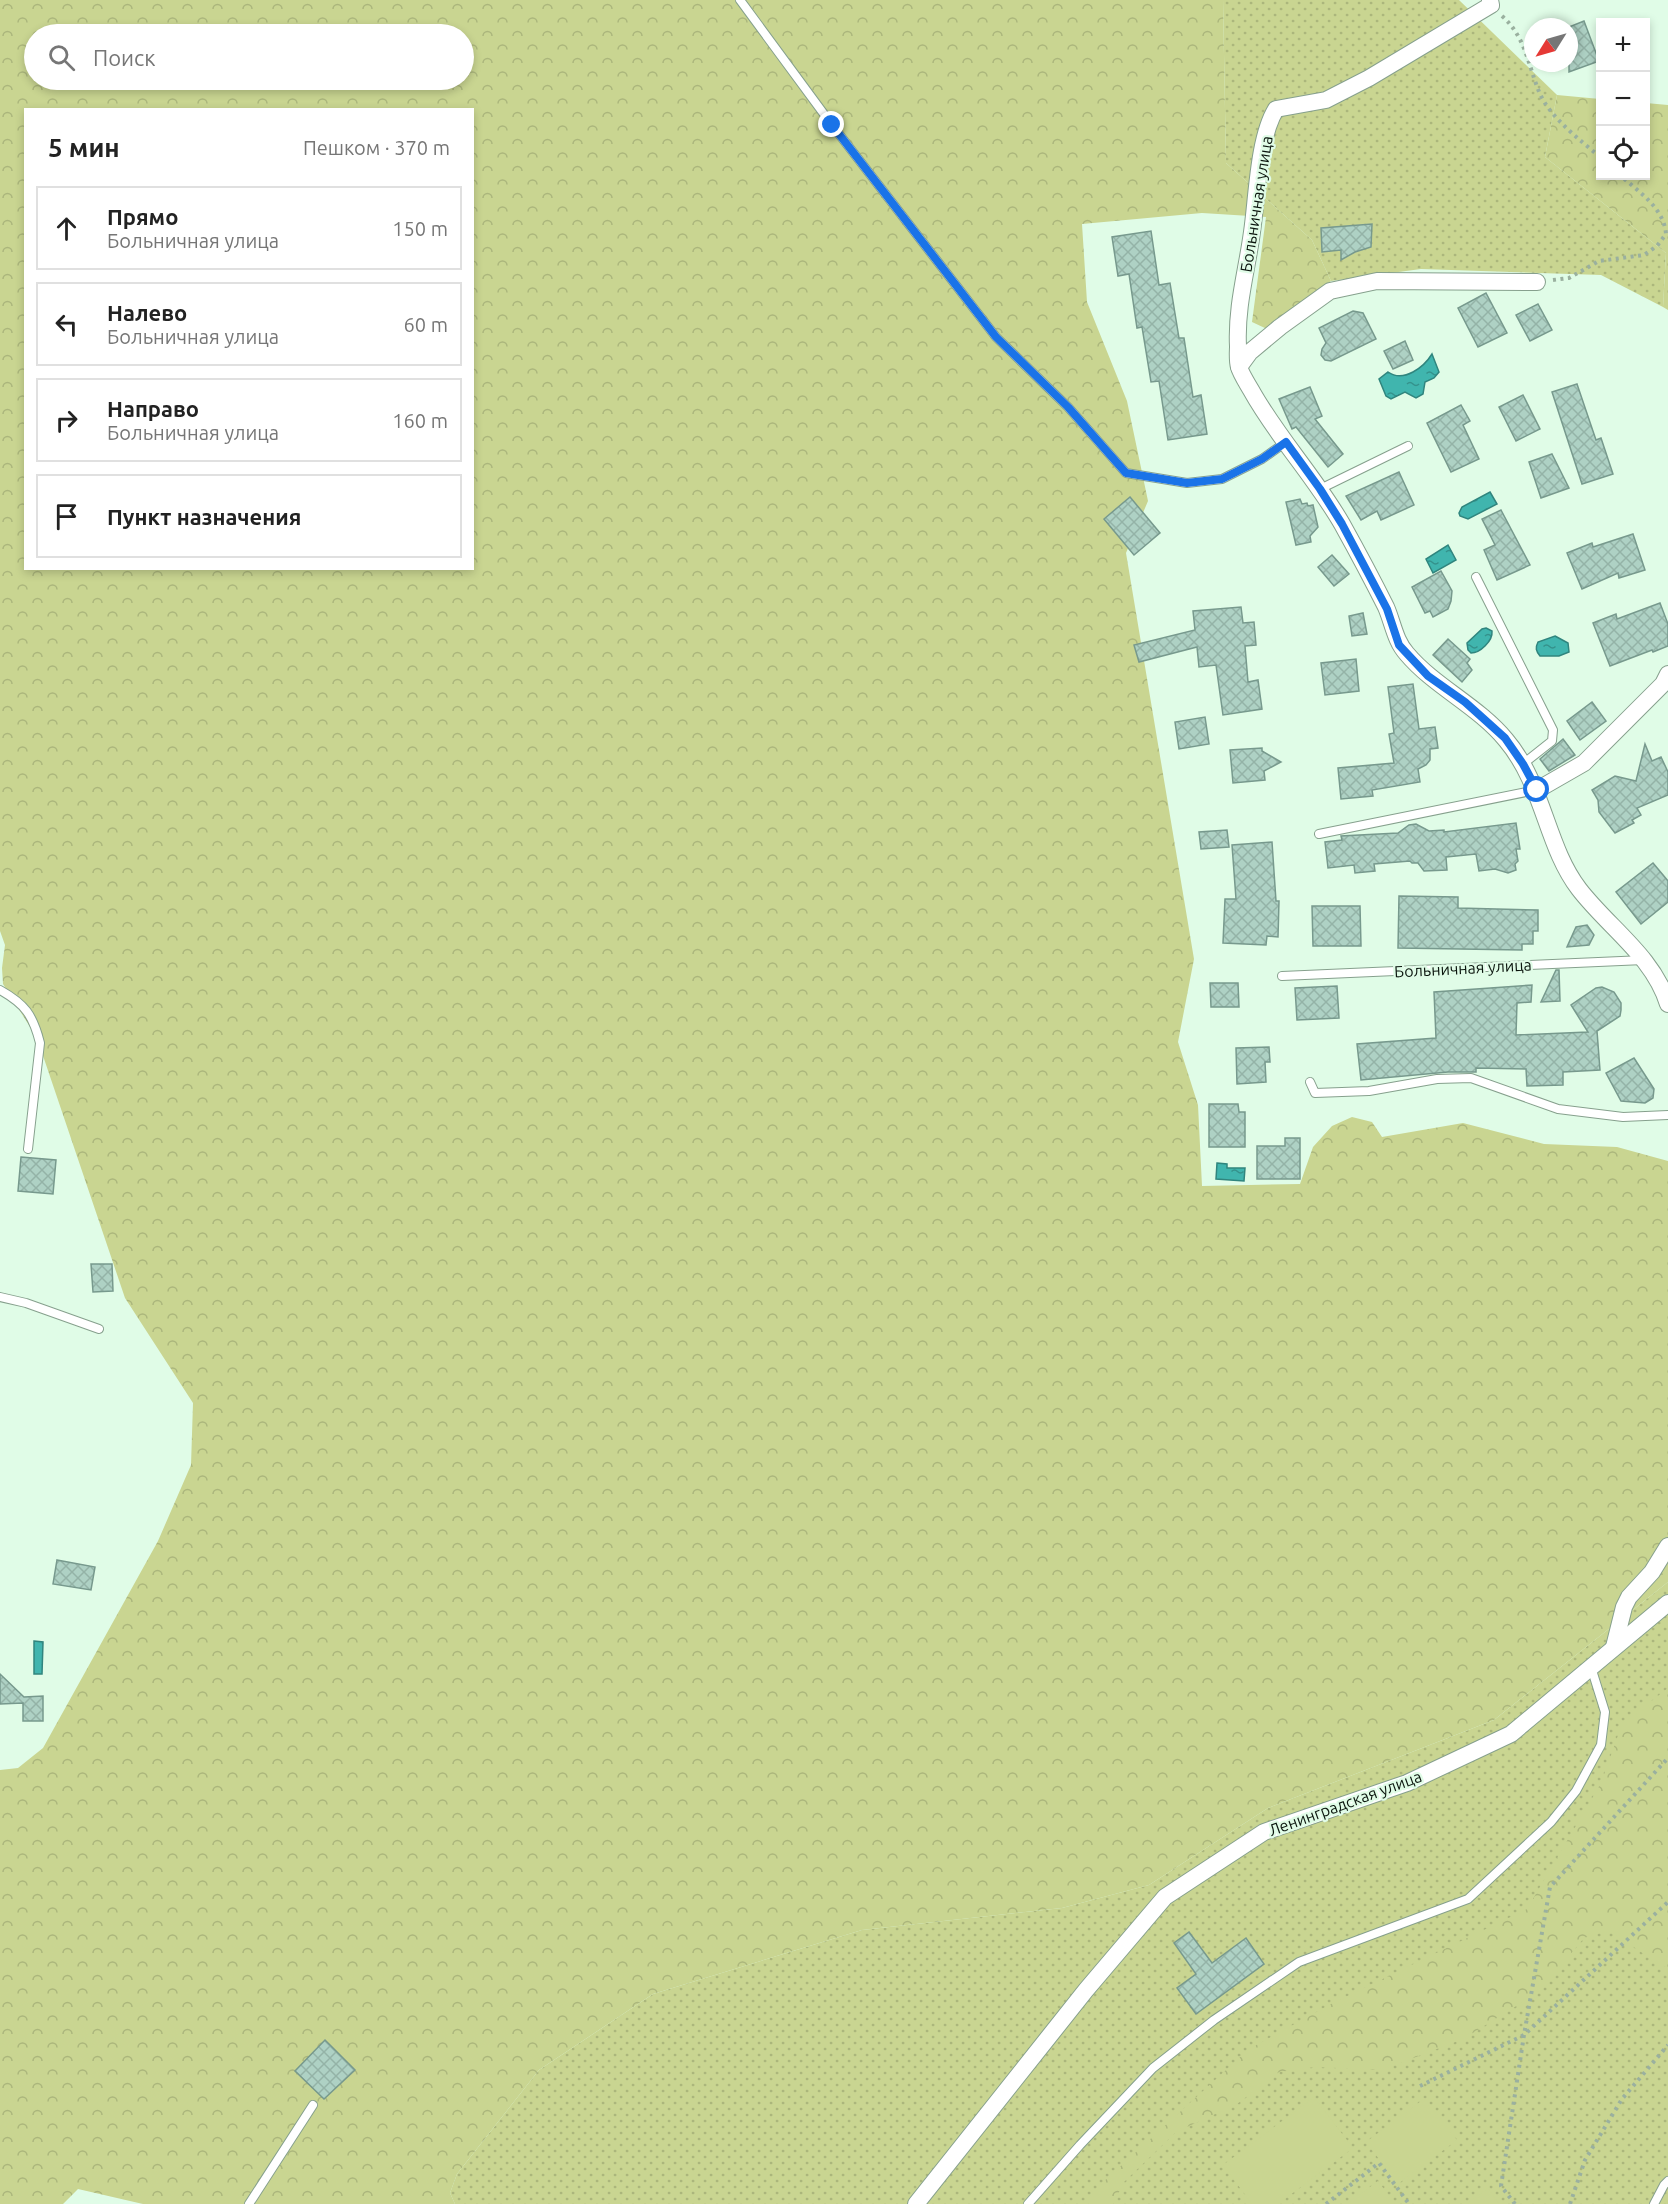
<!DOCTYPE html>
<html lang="ru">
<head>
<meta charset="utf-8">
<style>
	:root { --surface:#fff; --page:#f2f2f2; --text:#222; --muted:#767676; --line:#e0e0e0 }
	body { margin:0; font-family:Ubuntu,sans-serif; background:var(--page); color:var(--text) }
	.controls { position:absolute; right:18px; top:18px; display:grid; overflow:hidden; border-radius:0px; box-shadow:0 3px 9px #0003 }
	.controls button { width:54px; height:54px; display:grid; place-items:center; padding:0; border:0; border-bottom:2px solid var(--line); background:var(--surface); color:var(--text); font:30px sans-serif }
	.compass { position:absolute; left:1524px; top:18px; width:54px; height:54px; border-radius:50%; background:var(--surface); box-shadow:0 3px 9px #0003; rotate:233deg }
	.stop { position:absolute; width:18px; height:18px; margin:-14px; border:4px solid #1a73e8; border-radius:50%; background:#fff }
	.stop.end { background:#1a73e8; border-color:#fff; box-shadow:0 2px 6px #0008 }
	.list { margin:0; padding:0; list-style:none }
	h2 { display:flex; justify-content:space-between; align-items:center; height:78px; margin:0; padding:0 24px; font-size:26px }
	h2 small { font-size:20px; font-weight:400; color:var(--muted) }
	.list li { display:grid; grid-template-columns:39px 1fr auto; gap:18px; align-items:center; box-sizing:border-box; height:84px; margin:0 12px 12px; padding:0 12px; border:2px solid var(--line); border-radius:0px }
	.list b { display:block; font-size:22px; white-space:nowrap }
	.list p { margin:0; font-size:20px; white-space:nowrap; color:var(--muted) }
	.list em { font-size:20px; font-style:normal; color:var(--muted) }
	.icon { flex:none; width:33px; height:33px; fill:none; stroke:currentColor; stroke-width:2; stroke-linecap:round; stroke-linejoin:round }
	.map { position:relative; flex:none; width:1668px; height:2204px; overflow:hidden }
	.search { position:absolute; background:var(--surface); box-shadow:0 3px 9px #0003; left:24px; top:24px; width:450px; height:66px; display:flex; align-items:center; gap:15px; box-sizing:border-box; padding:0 21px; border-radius:33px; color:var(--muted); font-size:22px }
	.panel { position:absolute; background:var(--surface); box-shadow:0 3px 9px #0003; left:24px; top:108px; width:450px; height:462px; border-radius:0px }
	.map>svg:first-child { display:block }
	.grass { fill:url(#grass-dots) }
	.forest { fill:url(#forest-crowns); fill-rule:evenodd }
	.garden { fill:#c9d591 }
	.water { fill:url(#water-ripples); stroke:#30857e; stroke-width:1.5 }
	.building { fill:url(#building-cross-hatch); stroke:#77998d; stroke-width:1.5 }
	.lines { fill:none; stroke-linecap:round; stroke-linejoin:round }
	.lane-casing { stroke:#86a08d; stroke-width:10 }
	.street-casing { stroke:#86a08d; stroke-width:18 }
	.path { stroke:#9ab09f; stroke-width:4; stroke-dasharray:3 4.5; stroke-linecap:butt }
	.lane { stroke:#fff; stroke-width:8 }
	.street { stroke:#fff; stroke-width:16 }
	.route { stroke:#1a73e8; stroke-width:8 }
	.labels { text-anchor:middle; stroke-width:4.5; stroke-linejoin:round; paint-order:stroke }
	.street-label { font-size:16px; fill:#0a140d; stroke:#e0fce7 }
</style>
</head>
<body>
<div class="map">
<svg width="1668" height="2204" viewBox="0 0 1668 2204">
	<defs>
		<pattern id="grass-dots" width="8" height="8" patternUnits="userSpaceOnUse" patternTransform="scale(1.5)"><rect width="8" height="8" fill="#c9d591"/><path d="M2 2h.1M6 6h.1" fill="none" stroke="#abb67c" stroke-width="1.8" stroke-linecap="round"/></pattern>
		<pattern id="forest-crowns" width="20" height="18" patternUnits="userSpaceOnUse" patternTransform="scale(1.5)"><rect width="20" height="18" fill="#c9d591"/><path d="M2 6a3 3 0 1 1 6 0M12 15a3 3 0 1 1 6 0" fill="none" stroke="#abb67c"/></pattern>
		<pattern id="water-ripples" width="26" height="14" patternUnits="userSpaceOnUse" patternTransform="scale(1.5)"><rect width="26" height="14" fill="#40b5ae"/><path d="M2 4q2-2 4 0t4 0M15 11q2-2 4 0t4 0" fill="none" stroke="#34928c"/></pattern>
		<pattern id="building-cross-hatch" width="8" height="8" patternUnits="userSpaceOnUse" patternTransform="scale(1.5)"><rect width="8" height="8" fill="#aed1c4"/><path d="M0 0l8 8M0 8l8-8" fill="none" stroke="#94b3a7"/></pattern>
	</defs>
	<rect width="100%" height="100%" fill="#e0fce7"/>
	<!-- grass -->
	<g class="grass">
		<path d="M1223,0h236l98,95 -12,62 121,96 -3,54 -62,-32 -180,-6 -90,12 -19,-41 -86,-77z"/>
		<path d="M1668,1582v622h-1213l-5,-11 7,-19 82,-104 114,-76 209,-64 200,-22 87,-23 119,-77 226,-88z"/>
	</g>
	<!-- forest -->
	<g class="forest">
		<path d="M0,0h1223l3,163 86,77 19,41 -64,48 -15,-7 14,-105 -64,-4 -120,11 5,78 40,99 21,100 -22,52 68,406 -16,83 20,63 4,81 98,-2 13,-37 19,-21 20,-9 20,5 10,15 81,-14 81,21 73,3 51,14v421l-174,138 -226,88 -119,77 -87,23 -200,22 -209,64 -114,76 -82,104 -7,19 5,11h-312l-65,-15 -15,15h-63v-434l18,-2 25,-20 115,-207 33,-76 2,-62 -68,-105 -88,-260 -34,-54 -1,-16 3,-23 -5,-14zM34,34h430v46h-430zM26,110h446v458h-446z"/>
		<path d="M1557,95l43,4v77h46v-73l22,2v205l-5,-3 3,-54 -121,-96z"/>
		<path d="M1668,1688v280l-11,-5 -48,-33 -25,8 -45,54 -76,47 -81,31 -67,-3 -36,5 -42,32 -61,28 -52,50 -11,22h-25l13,-20 148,-135 82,-45 196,-95 74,-126 21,-59z"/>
	</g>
	<!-- garden -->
	<g class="garden">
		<path d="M1314,2097l39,51 -75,56h-26l-29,-39z"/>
		<path d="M1425,2098l32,42 -59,44 -32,-42z"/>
		<path d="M1378,2181l17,23h-48z"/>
		<path d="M1488,2188l11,16h-32z"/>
	</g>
	<!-- water -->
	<g class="water">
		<path d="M1432,354l7,18 -5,6 -9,4 -2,12 -7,4 -11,-6 -14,7 -5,-3 -7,-17 9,-7c16,11 36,-5 44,-18z"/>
		<path d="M1490,492l7,12 -29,15 -8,-3 -1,-3 3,-6z"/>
		<path d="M1448,545l8,15 -23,13 -7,-14z"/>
		<path d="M1486,628l6,3c1,10 -12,22 -21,22l-3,-3 -1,-7 15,-14z"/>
		<path d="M1555,636l13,7 1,9 -10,4h-19c-4,-5 -5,-8 -2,-14z"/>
		<path d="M1217,1163l10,1v4h18l-1,13 -28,-2z"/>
		<path d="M34,1641l9,1 -1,32h-8z"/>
	</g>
	<!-- building -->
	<g class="building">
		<path d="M1584,21l15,40 -30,11v-45z"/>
		<path d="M1372,224l-1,23 -16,5 -14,8v-10l-19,2 -1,-24z"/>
		<path d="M1151,231l8,54 11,-2 9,55h5l9,59 8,-2 6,39 -39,6 -9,-59 -8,1 -9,-55 -5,1 -8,-54 -11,2 -6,-39z"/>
		<path d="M1486,293l21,40 -29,14 -20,-39z"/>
		<path d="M1538,304l14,26 -22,11 -14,-26z"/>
		<path d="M1353,311l10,2 13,26 -45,22 -6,-1 -4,-5 1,-6 4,-6 -7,-15z"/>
		<path d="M1405,341l8,19 -20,9 -9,-18z"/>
		<path d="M1577,384l19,56 5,-2 12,36 -31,10 -30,-92z"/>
		<path d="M1310,387l12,29 -7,3 28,35 -15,13 -32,-40 -4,2 -13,-30z"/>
		<path d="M1523,395l17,34 -24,12 -17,-34z"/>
		<path d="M1461,405l9,16 -7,4 16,34 -28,13 -24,-49z"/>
		<path d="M1552,454l17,34 -28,10 -12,-36z"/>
		<path d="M1399,472l15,33 -33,15 -4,-9 -16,9 -15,-24z"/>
		<path d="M1130,497l30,36 -26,22 -30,-36z"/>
		<path d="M1300,499l2,5 5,-1 1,3 5,-1 5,22 -8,9 1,6 -15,3 -10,-43z"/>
		<path d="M1501,510l29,55 -33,15 -13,-30 11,-5 -13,-26z"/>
		<path d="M1633,534l12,36 -26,8 -1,-5 -36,16 -15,-36 25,-10 1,4z"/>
		<path d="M1332,555l17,19 -15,12 -16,-19z"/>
		<path d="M1441,571l11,20 -1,10 -3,8 -15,8 -3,-6 -5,2 -13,-26z"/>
		<path d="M1660,603l8,21v22l-15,6 -1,-2 -42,16 -17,-43 23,-9 1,5z"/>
		<path d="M1241,607l2,16 11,-1 2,23 -11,1 3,36 10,-2 4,29 -39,6 -7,-50 -17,2 -2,-20 -58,15 -5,-17 61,-15 -2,-19z"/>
		<path d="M1363,613l4,21 -15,2 -3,-20z"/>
		<path d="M1448,639l22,20 -3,4 5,7 -10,12 -29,-27z"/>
		<path d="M1356,659l3,32 -34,4 -4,-32z"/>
		<path d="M1413,684l6,45 16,-2 3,21 -8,1v11l-4,5 -8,4 2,13 -48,8 1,6 -32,3 -3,-31 56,-5 -5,-29 5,-1 -6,-46z"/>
		<path d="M1592,702l14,19 -26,19 -13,-19z"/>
		<path d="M1205,717l4,27 -30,5 -4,-27z"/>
		<path d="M1563,739l12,16 -26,16 -9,-12z"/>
		<path d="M1645,744l7,17 9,-4 7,15v23l-31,13 4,7 -9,5 2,3 -19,10 -16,-21 -1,-12 -6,-10 23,-14 21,5z"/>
		<path d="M1262,748v3l19,11 -17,9 1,9 -32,3 -3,-33z"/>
		<path d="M1516,823l4,26h-4l2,12 -3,3 1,6 -8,3 -13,-4 -16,2 -3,-17 -30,3 1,13 -23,1 -6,-8h-6l-2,-2 -36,3 1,7 -20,2 -1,-8 -26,3 -3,-26 17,-2 -1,-4 57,-3 11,-8 7,-1 13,7 15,-1v2z"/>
		<path d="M1227,830l2,17 -28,2 -2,-17z"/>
		<path d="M1272,842l4,59h3l-1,36 -11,-1 -1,9 -43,-2 2,-44h11l-4,-54z"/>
		<path d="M1653,863l15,18v21l-27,22 -25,-32z"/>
		<path d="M1399,896l59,1v11l80,2v21h-5v13h-11v6l-124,-2z"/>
		<path d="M1312,906h48l1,40h-48z"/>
		<path d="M1587,925l7,10 -5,10 -22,2 9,-20z"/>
		<path d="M1556,970h3l1,31 -19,1z"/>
		<path d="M1210,983h28l1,24h-28z"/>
		<path d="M1532,985l-1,17 -14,1 -1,32 72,-3 -17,-27 25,-17 6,-1 12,5 7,11v7l-1,6 -23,15 3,39 -37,2v13l-36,1 -1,-17 -50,-1v4h-28l-87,8 -4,-36 79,-6 -2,-46z"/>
		<path d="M1337,986l2,32 -42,2 -2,-32z"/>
		<path d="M1269,1047l1,15h-5l1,20 -29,2 -1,-36z"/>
		<path d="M1634,1058l20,31 -1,9 -8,5 -24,-2 -15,-28z"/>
		<path d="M1209,1104h29l1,8h6v35h-36z"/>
		<path d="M1285,1138h15v41h-43v-33h28z"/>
		<path d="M21,1157l35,3 -3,34 -35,-3z"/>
		<path d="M91,1264h21l1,27 -20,1z"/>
		<path d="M57,1560l38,7 -4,23 -38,-6z"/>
		<path d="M0,1674l24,23 19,-1v25h-20v-18l-23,1z"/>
		<path d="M1189,1932l23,31 34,-25 18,26 -68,50 -19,-26 19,-14 -22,-31z"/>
		<path d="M325,2040l30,30 -31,29 -29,-28z"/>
	</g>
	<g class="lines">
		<defs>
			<g id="lane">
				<path d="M740,0l92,125 164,212 72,70 58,66 61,10 35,-4 40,-20 24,-17"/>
				<path d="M1320,489l88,-43"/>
				<path d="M1476,577l77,153 -1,11 -29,23"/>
				<path d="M1319,834l217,-44"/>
				<path d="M1282,976l362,-16"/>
				<path d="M0,990c25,14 33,25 40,53l-12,106"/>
				<path d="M1310,1082l5,11 54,-2 68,-12 34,-1 87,31 65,8 45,-2"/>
				<path d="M0,1297l26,6 73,26"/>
				<path d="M249,2204l64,-99"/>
				<path d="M1028,2204l52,-59 73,-77 61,-48 85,-58 169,-63 83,-77 25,-31 25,-46 4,-33 -14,-45"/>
				<path d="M1654,2204l10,-19 4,-4"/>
			</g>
			<g id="street">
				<path d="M1490,0l1,5 -122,73 -43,22 -50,9c-18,29 -19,89 -24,123 -5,38 -16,74 -14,114 0,6 -1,14 1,21 2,7 8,16 12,23 26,47 64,87 91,134 15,27 30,55 44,83 7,16 9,34 21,47 28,33 71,52 99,86 38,45 40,106 73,149 30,39 74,67 89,115"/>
				<path d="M1239,367l11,-15 30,-25 50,-36 47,-10 160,1"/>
				<path d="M1537,790l47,-27 79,-79 5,-10"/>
				<path d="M1614,1647l10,-40 5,-10 23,-25 16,-26"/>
				<path d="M916,2204l170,-214 79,-93 99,-65 143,-49 104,-49 157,-131"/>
			</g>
		</defs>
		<!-- lane casing -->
		<use href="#lane" class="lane-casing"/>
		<!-- street casing -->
		<use href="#street" class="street-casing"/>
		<!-- path -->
		<g class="path">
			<path d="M1502,16c24,21 26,50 38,78 11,24 40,46 60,63"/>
			<path d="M1553,280l16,-2 30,-17 45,-6 13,-9 9,-12c-2,-26 -27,-42 -45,-58"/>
			<path d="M1420,2086l104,-51 26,-148 118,-129"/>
			<path d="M1326,2204l53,-41 30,41"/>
			<path d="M1515,2204l-14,-18 23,-151 144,-133"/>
			<path d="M1570,2204l15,-44 37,-61 46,-54"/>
		</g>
		<!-- lane -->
		<use href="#lane" class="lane"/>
		<!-- street -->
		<use href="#street" class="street"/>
	</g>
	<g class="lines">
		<!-- route -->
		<path class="route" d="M832,125l164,212 72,70 58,66 61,10 35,-4 40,-20 24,-17 34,47 22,35 45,85 12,36 29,31 37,26 40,36 18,26 14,26"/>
	</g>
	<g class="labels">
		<!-- street labels -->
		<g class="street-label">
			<text transform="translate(1256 204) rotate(-81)" y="6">Больничная улица</text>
			<text transform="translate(1463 968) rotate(-3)" y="6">Больничная улица</text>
			<text transform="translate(1345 1803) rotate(-20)" y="6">Ленинградская улица</text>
		</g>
	</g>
</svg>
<div class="controls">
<button>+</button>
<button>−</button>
<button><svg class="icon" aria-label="locate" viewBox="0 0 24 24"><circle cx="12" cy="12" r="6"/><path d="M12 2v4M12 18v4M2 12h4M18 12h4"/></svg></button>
</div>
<svg class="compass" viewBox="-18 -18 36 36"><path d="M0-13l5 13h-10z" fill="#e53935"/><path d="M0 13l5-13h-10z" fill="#767676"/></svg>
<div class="stop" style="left:1537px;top:790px"></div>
<div class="stop end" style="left:832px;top:125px"></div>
<div class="search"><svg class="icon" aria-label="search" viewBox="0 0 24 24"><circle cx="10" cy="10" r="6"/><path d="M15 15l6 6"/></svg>Поиск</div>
<section class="panel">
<h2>5 мин<small>Пешком · 370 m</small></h2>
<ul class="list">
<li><svg class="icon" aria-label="ahead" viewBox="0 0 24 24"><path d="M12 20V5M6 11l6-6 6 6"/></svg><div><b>Прямо</b><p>Больничная улица</p></div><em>150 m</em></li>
<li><svg class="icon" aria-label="left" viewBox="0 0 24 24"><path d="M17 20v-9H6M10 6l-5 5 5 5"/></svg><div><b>Налево</b><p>Больничная улица</p></div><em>60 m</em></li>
<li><svg class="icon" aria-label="right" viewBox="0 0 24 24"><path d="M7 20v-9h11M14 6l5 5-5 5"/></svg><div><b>Направо</b><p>Больничная улица</p></div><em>160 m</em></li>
<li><svg class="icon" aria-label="arrive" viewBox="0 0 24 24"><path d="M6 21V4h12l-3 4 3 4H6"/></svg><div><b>Пункт назначения</b></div></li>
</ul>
</section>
</div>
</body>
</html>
